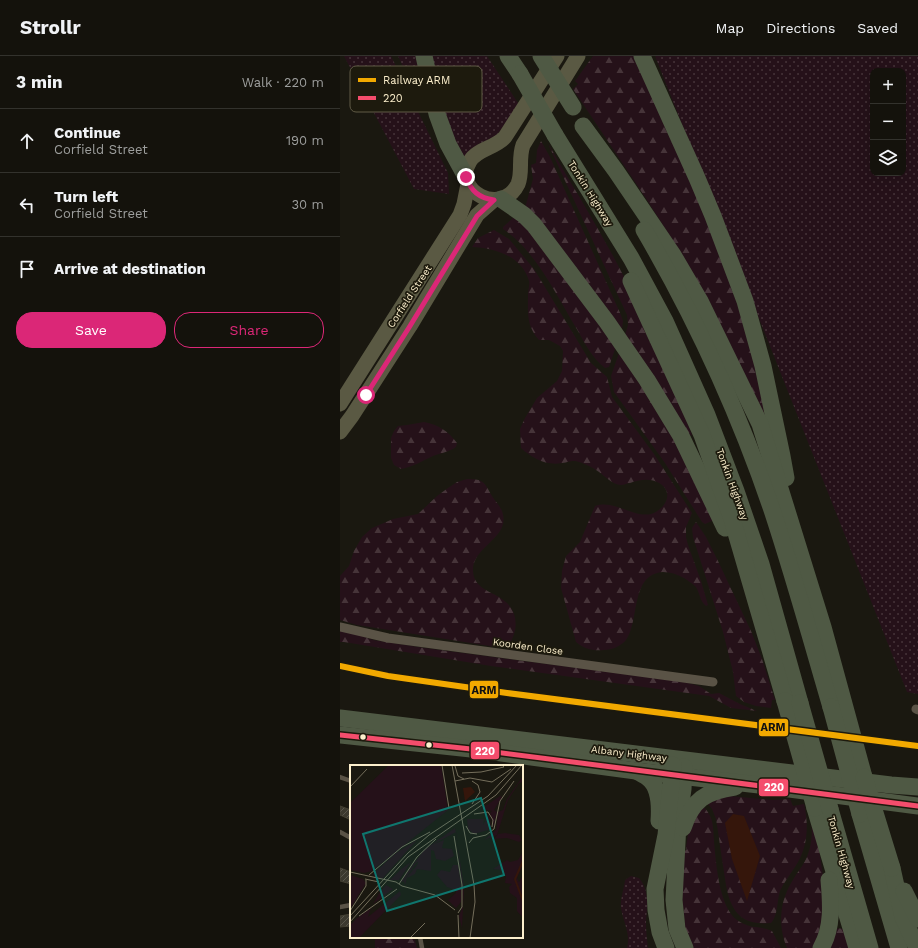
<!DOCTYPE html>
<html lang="en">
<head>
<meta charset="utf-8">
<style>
	:root { --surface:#14120c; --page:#1d1b15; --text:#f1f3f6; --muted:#9d9e9d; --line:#33322d; --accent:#db2777 }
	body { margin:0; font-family:"Work Sans",sans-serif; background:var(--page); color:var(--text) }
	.controls { position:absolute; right:12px; top:12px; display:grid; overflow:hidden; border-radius:8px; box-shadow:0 4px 16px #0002 }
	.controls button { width:36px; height:36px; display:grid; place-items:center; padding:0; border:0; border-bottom:1px solid var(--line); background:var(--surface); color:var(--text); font:20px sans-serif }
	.stop { position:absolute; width:12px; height:12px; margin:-9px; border:3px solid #db2777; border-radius:50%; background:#fff }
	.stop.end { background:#db2777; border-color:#fff; box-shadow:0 1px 4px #0008 }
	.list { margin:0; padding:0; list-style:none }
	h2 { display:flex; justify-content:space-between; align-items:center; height:52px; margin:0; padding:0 16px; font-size:17px }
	h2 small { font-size:13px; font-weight:400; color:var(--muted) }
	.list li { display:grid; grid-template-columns:26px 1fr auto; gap:12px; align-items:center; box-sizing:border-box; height:64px; padding:0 16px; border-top:1px solid var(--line) }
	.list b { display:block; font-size:15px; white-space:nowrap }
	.list p { margin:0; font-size:13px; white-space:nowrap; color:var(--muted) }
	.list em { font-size:13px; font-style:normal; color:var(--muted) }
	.actions { display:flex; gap:8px; padding:12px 16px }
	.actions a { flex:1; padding:9px 0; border:1px solid var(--accent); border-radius:16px; text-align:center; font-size:14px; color:var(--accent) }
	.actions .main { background:var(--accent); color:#fff }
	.icon { flex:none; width:22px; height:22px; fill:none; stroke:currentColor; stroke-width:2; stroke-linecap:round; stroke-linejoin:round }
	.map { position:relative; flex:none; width:578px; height:892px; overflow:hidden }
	header { display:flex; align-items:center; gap:24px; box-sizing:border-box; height:56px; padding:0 20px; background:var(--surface); border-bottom:1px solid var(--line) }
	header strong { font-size:19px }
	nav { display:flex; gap:22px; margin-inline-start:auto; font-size:14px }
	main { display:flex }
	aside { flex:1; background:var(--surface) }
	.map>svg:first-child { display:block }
	.grass { fill:url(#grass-dots); fill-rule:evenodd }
	.forest { fill:url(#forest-firs) }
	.water { fill:#35160b }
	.building { fill:url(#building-hatch); stroke:#444032 }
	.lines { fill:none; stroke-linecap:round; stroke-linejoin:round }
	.lane { stroke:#5a5346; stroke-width:4.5 }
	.street { stroke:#5a5346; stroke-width:9 }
	.primary { stroke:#5a5943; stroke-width:15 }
	.highway { stroke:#4f5944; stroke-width:17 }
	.highway-bridge { stroke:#4f5944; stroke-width:17 }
	.bus-1-casing { stroke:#1d1a0d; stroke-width:8 }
	.bus-1 { stroke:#f44d6c; stroke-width:5 }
	.rail-1-casing { stroke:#1d1a0d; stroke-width:9 }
	.rail-1 { stroke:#f2a900; stroke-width:6 }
	.route { stroke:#db2777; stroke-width:5 }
	.bus-dot { fill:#fcefcc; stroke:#1d1a0d; stroke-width:1.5 }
	.labels { text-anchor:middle; stroke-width:3.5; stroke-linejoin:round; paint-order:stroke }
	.street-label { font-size:10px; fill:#fcefcc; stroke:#1d1a0d }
	.inset-river { fill:none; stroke:#35160b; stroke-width:2 }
	.inset-road { fill:none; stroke:#746e5b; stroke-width:1 }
	.view { fill:#0f766e; fill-opacity:0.15; stroke:#0f766e; stroke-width:2 }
	.inset-edge { fill:none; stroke:#fcefcc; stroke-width:2 }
	.key { fill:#1d1a0d; stroke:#605a46; stroke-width:1 }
	.key-label { font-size:11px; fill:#fcefcc }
	.line-badge { stroke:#1d1a0d; stroke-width:1.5 }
	.badge-label { font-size:11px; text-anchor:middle; font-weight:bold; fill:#fff }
	.pale-badge-label { font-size:11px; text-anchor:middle; font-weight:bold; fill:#111 }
</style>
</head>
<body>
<header>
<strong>Strollr</strong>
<nav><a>Map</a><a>Directions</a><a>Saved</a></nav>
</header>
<main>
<aside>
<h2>3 min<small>Walk · 220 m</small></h2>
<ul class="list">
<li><svg class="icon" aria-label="ahead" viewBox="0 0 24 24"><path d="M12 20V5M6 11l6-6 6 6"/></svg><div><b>Continue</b><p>Corfield Street</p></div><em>190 m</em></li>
<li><svg class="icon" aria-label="left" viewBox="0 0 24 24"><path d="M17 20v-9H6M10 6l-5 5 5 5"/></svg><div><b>Turn left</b><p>Corfield Street</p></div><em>30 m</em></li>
<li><svg class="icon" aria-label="arrive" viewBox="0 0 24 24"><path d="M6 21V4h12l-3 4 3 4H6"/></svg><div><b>Arrive at destination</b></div></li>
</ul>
<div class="actions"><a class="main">Save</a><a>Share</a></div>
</aside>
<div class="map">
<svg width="578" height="892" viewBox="0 0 578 892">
	<defs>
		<pattern id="grass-dots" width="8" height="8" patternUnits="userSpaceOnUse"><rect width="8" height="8" fill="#251119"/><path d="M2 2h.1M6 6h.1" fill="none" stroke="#463439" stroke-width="1.8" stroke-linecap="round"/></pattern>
		<pattern id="forest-firs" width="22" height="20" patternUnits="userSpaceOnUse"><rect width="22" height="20" fill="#251119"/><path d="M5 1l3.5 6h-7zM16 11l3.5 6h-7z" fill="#463439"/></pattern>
		<pattern id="building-hatch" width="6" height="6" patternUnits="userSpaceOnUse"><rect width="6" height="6" fill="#3c392e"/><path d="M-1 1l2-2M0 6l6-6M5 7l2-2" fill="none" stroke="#59564b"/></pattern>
	</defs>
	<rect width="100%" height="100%" fill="#1a1810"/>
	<!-- grass -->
	<g class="grass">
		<path d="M4,0h47l57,117 1,21 -35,-5z"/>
		<path d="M58,0h22l7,44 -7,3z"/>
		<path d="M90,0h57l33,50 -24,30 -19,9 -13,13 -3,-1 -14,-36z"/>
		<path d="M315,0h263v638l-11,-2zM533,15h30v102h-30z"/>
		<path d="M291,820l8,2c11,13 8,29 7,45 0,8 1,17 2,25h-21c4,-13 -4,-27 -6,-40 -1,-9 3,-19 4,-28z"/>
	</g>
	<!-- forest -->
	<g class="forest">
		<path d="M253,0h44l101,239 42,173 -101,-218 -34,-53 -72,-108 5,-5 -3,-3z"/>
		<path d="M201,85l9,16 71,158 2,6 -1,8 -97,-121 8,-29 -2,-14 5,-2 1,-13z"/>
		<path d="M209,89c28,49 58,96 82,146 23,47 42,95 61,144l-4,2 -63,-102 3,-10 -1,-10 -78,-169z"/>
		<path d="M174,161l9,5 93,124 -7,21 -4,1c-12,-9 -20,-24 -27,-37 -21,-34 -41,-79 -75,-102v-2z"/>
		<path d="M154,174l15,9 25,30 57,94 16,14 5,20 42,57 38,59 -6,14v10l2,8 13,36 7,24 -2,1c-6,-5 -6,-12 -10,-19 -3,-3 -9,-7 -12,-9 -7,-4 -14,-6 -21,-6 -33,2 -23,49 -37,68 -5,6 -14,10 -22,10 -11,1 -20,-1 -28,-8l-15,-54 1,-17 4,-15 14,-14 15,-36c19,-7 37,12 56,8 16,-5 24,-24 6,-32 -8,-4 -19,-2 -27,1 -2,0 -6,2 -9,2 -9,0 -18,-11 -25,-15 -4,-3 -9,-5 -14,-7 -10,-4 -11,-1 -20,0 -16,3 -30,-5 -41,-15l-1,-19 5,-11 12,-20 20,-17 5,-10 1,-20 -3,-5 -11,-6h-10c-13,-14 -11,-28 -11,-46 0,-4 2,-9 1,-13 -7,-25 -34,-33 -57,-34l6,-9z"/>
		<path d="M280,294l29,41 65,129 -9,4 -3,-2 -37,-59 -51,-71 -3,-16z"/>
		<path d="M84,366c15,3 24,9 33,21l-1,4c-7,5 -15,6 -23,9 -11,5 -20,11 -32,13l-7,-4 -3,-7v-20l3,-7 4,-5 9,-1z"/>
		<path d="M127,423c17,0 17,3 25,17 3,5 8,10 10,15 10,27 -30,35 -29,60 1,20 22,20 34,32 12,12 11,31 0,44h-11l-139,-22 -17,-5v-44l9,-10 5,-15 8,-14 10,-9 21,-9 25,-5 19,-18 11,-8 9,-6z"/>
		<path d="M356,466l10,15 12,24 33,70 11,28 13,41h-3l-1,8 -15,-2 -12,-4 -8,-6 -3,-24 -10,-40 -30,-95 -1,-9z"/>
		<path d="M0,574l16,4 17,6 52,8 259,34 15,4 12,8 8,-1 21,11 17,7 -26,-3 -22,-12 -218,-30 -147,-24h-4z"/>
		<path d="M390,740l43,4 17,-1 3,7 11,-2c5,21 4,44 -9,63 -5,8 -11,15 -15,24 -3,9 -2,25 -9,32 -38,4 -43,-22 -47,-51 -3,-18 -5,-35 -8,-53l-4,-10 -4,-5 8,-5z"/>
		<path d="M361,748c3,3 6,6 8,10 5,8 4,18 5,27 2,22 5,66 23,79 14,10 22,5 35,11l9,17h-89l-6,-12 -5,-49 4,-36 2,-2 -1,-1 2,-14z"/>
		<path d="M471,758l7,27 9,63 -13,44h-27c-10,-25 -7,-48 7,-70 5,-8 11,-15 14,-24 5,-13 4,-27 3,-40z"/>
		<path d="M494,872l12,1 5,19h-22z"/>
		<path d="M35,881h39l3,11h-42z"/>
	</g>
	<!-- water -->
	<path class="water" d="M393,758l11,2 16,40 -13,45 -15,-42 -7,-36z"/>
	<!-- building -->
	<g class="building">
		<path d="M0,750l11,4v10l-11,-5z"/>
		<path d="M0,812l11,4v12l-11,-3z"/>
		<path d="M11,858v12l-11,1v-11z"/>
	</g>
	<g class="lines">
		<!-- lane -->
		<g class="lane">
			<path d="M0,721l11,4"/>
			<path d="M0,776l11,6"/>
			<path d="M0,851l11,-2"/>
			<path d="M80,881l2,11"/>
		</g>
		<!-- street -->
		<g class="street">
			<path d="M0,571l48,11 325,44"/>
			<path d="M576,653l2,1"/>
		</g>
		<!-- primary -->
		<g class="primary">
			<path d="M217,0l-52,81c-10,11 -28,12 -35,24 -19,30 32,56 48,23 5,-12 0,-25 5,-39l55,-89"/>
			<path d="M0,348l120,-189 4,-11 4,-20"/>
			<path d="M0,376l12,-16 58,-90 67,-111 17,-15"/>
		</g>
		<!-- highway -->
		<g class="highway">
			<path d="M84,0l13,58 11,30 18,33"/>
			<path d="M168,0l12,18"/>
			<path d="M302,0l55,122 16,38 32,85 18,65 19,90 4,22"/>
			<path d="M243,70l33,45 57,84 27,46 60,123 63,203 41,150"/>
			<path d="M215,79l76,123 34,63 42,94 29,76 25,73 39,139"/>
			<path d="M161,143l23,16 10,10 73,97 40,58 34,56 44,92"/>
			<path d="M304,174c52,89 96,185 129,283 21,64 39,129 58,194"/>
			<path d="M291,225l71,154 30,84 53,182"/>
			<path d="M0,662l551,67 27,2"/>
			<path d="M0,679l131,14 165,22 123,14 159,21"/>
			<path d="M344,711l-1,22 -5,34 -4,77 3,29 8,19"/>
			<path d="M296,715c4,2 8,4 12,7 12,9 12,29 11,43"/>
			<path d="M475,752l42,140"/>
			<path d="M490,753l40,139"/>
			<path d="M520,758l39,134"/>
			<path d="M343,772c9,-28 23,-37 52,-41"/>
			<path d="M552,812l11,49 14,31"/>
			<path d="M564,835l14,28"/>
			<path d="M326,892l-6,-16 -4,-22 -1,-21 11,-54 7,-70"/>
			<path d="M481,892c12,-20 10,-45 8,-68"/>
		</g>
		<!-- highway-bridge -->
		<g class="highway-bridge">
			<path d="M201,0l32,51"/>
			<path d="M180,18l35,61"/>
			<path d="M445,645l30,107"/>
			<path d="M460,647l30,106"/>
			<path d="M491,651l29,107"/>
			<path d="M524,721l28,91"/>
		</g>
		<defs>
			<path id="bus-1" d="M0,679l131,14 447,57"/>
		</defs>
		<!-- bus-1 casing -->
		<use href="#bus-1" class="bus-1-casing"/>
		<!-- bus-1 -->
		<use href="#bus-1" class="bus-1"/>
		<defs>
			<path id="rail-1" d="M0,610l48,10 119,17 411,53"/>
		</defs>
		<!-- rail-1 casing -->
		<use href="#rail-1" class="rail-1-casing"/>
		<!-- rail-1 -->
		<use href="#rail-1" class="rail-1"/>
	</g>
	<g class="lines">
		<!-- route -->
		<path class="route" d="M26,339l44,-69 67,-110 17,-16c-15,-2 -23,-9 -28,-23"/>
	</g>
	<!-- markers -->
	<g class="bus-dot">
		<circle cx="23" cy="681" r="3.5"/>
		<circle cx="89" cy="689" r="3.5"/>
	</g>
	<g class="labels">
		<!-- street labels -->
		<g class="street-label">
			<text transform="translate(251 137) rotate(58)" y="4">Tonkin Highway</text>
			<text transform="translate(69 240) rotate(-57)" y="4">Corfield Street</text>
			<text transform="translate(393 428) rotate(70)" y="4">Tonkin Highway</text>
			<text transform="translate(188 590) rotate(8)" y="4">Koorden Close</text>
			<text transform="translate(289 697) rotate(7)" y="4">Albany Highway</text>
			<text transform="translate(502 796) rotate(74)" y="4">Tonkin Highway</text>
		</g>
	</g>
	<!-- overview -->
	<g transform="translate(10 709)">
		<rect width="173" height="173" fill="#1a1810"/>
		<path d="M39,0h52l7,45 -76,61 -8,2 -14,-3v-67zM173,11v6l-4,1 -11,17 -11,35 -13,5 12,-10 2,-18 5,-2 4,-11zM0,110l13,4 3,4 -16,26zM36,120l7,4 -20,15 7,-12zM50,126l1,4 -42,43h-9v-13l6,-6 15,-11 -3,9z" fill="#251119"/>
		<path d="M150,31l2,1 -8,13 3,2 -4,15 -3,-14 2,-2 -11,-2zM139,49l2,13 -3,3 -14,4 -6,-5 -1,-10h17l-1,6 -11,6 11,-6zM105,63l9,59 -2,41 -3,-12 4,-10 -1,-23 -6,-51 -24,13 12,-5 -2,8 10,1 2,7 -9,5 -9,-2 -2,-8 -3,-1v21l-14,-2 -2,5 -8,4 -2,7 -1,-4 13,-16 1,-3h-1l-14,20 -2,-1 23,-31zM155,68l14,2 3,5 -3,2 -12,-4 -13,1 4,-5zM67,75l-35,39 -8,-3 -1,-2 23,-21zM72,84l-22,21 11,-8 -12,18h-9zM173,87v13l-6,13 2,4 4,-7v43l-6,-7v-13l-7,-5 -1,-6 3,-3 -7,-1 1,-7 -3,-6 -10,-1 14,-9 3,2 8,-2zM103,100h5l3,20v17l-5,6 -8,-8 8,-7v-3l-9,-3 -10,-12 4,-5 9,2z" fill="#251119"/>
		<path d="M121,22l4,5 -10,9 -2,-13z" fill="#35160b"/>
		<path class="inset-river" d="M173,96l-8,18 8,22"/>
		<path class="inset-road" d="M92,0l7,43M102,0l22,120 1,17 -5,36M105,1l3,10 6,3M112,8l19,-1 23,-5 -2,-2M105,16l15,-3 22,4 19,-13M122,16l6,4 2,7 -8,12M0,22l17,-18M124,49l14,-2 5,8 -1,7M116,61l4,7 7,1M104,71l8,49v22l-4,6M119,78l4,-5 13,-3 8,-6 6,-28 14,-20M0,107l46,10 6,4 33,9 20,15M19,110l33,-28 28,-15M15,114l14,3M49,119l18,-27 19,-18M0,146l16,-25v-6M108,150l1,23M0,151l58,-63 21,-18 59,-39 29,-31M9,151l38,-27M0,157l58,-65 88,-62 26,-30M60,173l15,-15"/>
		<path class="view" d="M131,33l23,77 -117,36 -24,-77z"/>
		<rect width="173" height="173" class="inset-edge"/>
	</g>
	<!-- legend -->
	<rect x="10" y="10" width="132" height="46" rx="6" class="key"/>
	<rect x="18" y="22" width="18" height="4" fill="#f2a900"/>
	<rect x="18" y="40" width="18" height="4" fill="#f44d6c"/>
	<g class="key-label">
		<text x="43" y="28">Railway ARM</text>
		<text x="43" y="46">220</text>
	</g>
	<g class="line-badge">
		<rect x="129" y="624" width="30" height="19" rx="4" fill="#f2a900"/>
		<rect x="418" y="662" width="31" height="19" rx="4" fill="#f2a900"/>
		<rect x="130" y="685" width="30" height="19" rx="4" fill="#f44d6c"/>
		<rect x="418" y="722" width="31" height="19" rx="4" fill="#f44d6c"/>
	</g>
	<g class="badge-label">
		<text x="145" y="699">220</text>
		<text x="434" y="735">220</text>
	</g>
	<g class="pale-badge-label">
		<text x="144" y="638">ARM</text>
		<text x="433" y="675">ARM</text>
	</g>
</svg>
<div class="controls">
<button>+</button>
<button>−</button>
<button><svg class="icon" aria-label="layers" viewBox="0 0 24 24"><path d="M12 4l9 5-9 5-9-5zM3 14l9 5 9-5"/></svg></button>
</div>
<div class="stop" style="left:26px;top:339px"></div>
<div class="stop end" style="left:126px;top:121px"></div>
</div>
</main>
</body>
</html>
